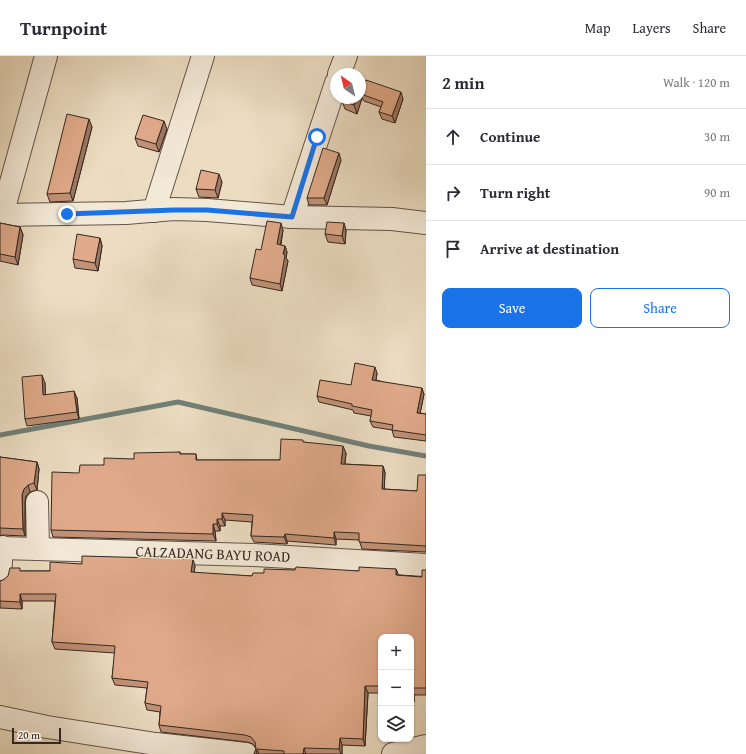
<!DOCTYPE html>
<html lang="en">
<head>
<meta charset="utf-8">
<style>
	:root { --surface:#fff; --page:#f7f7f7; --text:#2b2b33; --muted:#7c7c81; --line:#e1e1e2; --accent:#1a73e8 }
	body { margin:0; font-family:"Gentium Book Plus",serif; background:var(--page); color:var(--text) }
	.controls { position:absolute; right:12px; bottom:12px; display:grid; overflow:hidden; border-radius:8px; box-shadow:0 1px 3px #0004 }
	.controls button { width:36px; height:36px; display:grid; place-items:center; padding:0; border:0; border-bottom:1px solid var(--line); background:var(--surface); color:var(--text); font:20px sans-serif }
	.compass { position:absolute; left:330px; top:12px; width:36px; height:36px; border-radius:50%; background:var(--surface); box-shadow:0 1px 3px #0004; rotate:325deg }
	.scale { position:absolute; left:12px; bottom:10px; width:49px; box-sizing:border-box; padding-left:4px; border:2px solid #352721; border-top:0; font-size:11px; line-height:14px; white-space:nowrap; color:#352721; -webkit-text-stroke:3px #f3e9d7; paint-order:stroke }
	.stop { position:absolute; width:12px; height:12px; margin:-9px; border:3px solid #1a73e8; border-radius:50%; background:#fff }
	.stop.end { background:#1a73e8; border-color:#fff; box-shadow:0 1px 4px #0008 }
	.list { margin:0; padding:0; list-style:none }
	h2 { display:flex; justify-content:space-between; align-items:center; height:52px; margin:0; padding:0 16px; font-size:17px }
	h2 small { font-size:13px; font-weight:400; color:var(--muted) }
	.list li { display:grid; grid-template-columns:26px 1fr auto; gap:12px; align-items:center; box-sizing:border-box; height:56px; padding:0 16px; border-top:1px solid var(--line) }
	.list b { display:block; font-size:15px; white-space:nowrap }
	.list em { font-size:13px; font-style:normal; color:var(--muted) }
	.actions { display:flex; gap:8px; padding:12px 16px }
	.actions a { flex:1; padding:9px 0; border:1px solid var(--accent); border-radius:8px; text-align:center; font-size:14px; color:var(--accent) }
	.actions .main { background:var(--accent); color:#fff }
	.icon { flex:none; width:22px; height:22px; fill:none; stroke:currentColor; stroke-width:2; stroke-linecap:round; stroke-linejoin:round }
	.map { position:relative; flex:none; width:426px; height:698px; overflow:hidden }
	header { display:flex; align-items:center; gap:24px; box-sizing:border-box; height:56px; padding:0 20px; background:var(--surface); border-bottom:1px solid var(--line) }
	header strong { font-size:19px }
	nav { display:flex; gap:22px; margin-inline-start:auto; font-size:14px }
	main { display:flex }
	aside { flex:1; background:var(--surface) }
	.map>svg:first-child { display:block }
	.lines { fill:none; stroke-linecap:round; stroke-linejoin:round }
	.stream { stroke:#718079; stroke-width:5 }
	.minor-casing { stroke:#635449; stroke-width:24 }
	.minor { stroke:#f3e9d7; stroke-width:22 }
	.wall { fill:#c19277; stroke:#352721 }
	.shaded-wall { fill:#9d7761; stroke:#352721 }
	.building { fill:#e0aa8a; stroke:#352721 }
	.route { stroke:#1a73e8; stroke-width:5 }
	.labels { text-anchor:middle; stroke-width:3; stroke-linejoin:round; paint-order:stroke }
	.street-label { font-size:15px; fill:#352721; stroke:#f3e9d7 }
</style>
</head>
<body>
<header>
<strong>Turnpoint</strong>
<nav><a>Map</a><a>Layers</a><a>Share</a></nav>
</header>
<main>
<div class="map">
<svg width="426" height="698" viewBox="0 0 426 698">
	<rect width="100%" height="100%" fill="#ecddc2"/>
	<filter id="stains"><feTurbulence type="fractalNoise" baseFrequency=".005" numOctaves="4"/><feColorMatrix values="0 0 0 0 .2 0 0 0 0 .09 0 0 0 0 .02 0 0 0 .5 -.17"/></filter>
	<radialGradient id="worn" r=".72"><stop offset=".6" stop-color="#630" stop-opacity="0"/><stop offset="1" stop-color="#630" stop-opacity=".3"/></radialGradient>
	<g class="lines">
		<!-- stream -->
		<path class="stream" d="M0,379l178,-33 191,44 57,10"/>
		<defs>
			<g id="minor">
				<path d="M339,18l7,-18"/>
				<path d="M154,155l49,-155"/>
				<path d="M0,159l126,-2 48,-4 33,1 85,7 100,2 34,4"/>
				<path d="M2,159l44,-159"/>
				<path d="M292,161l44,-134"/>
				<path d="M37,446l1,46"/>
				<path d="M0,492l254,7 172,10"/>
				<path d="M0,520l2,-29"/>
				<path d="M0,661l47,10 109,17 90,10"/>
				<path d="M393,698l33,-8"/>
			</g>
		</defs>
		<!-- minor casing -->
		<use href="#minor" class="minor-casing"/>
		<!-- minor -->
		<use href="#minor" class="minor"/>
	</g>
	<!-- wall -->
	<g class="wall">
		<path d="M360,27l3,5 40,11 -8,24 -13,-4 -3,-7 2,-5 -17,-6 -2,-3 -5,16 -12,-5 -3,-8z"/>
		<path d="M92,71l-19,74 -23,1 -3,-8z"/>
		<path d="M167,73l-8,23 -21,-6 -3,-8z"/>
		<path d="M341,104l-14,45h-18l-2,-7z"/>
		<path d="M222,126l-4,16 -19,-1 -3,-8z"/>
		<path d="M0,167l20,4 3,8 -5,30 -18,-4z"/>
		<path d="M344,167l2,8 -1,13 -17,-2 -3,-8z"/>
		<path d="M283,174l-2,15 4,1 2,6 -1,6 2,3 -6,30 -30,-6 -2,-7 11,-28z"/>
		<path d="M100,182l2,8 -4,25 -23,-3 -2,-9z"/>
		<path d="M377,317l-1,7 48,14 -4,19 6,1v27l-32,-4 -2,-7 -19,-3 -3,-6 1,-5 -17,-3 -1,-3 -34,-8 -2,-6 34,-11z"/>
		<path d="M45,327v12l32,3 2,21 -52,7 -2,-7z"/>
		<path d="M304,386l42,11 -1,11 38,2 2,7 -1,16 33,2 9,-16v77l-64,-3 -3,-9 -23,-1v6l-49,-4v3l-33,-2 -3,-6 1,-14 -27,-2v6h-5v5h-5l1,10 -163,-4 -2,-7 28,-57 25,-8 30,-6 46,-7 1,2h15l1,6h83z"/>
		<path d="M0,401l37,5 2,7 -2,21 -7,2 -4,4 -1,6v34l-23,-1 -2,1z"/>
		<path d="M82,508l113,2 -1,7 58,3 12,-3 31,-3 64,1 37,-2 2,6 24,2 4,-7v125h-12v7h-3v-65h-30v56h-13l-3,53 -23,-1v9h-88l2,-5 -1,-2 -2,-3 -6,-2 -86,-10 -2,-7 1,-13 -13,-2 -2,-7 2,-15 -32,-3 -3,-7 3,-25 -60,-4 -3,-7 3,-41h-33v8l-22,-1v-27l3,-1 18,-9h29z"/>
	</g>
	<!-- shaded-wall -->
	<g class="shaded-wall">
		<path d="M362,28l3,8 -4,2 1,4 -5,16 -3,-9 3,-7h3v-9z"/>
		<path d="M401,36l2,7 -8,24 -3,-7z"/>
		<path d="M89,63l3,8 -19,74 -3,-8z"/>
		<path d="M164,65l3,8 -8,23 -3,-8z"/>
		<path d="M339,97l2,7 -14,45 -3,-7z"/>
		<path d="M219,118l3,8 -4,16 -3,-8z"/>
		<path d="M281,167l2,7 -4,21 -2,-7z"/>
		<path d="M344,167l2,8 -1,13 -3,-8z"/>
		<path d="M20,171l3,8 -5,30 -3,-8z"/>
		<path d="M100,182l2,8 -4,25 -3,-8z"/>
		<path d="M285,190l2,6 -1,6 2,3 -6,30 -2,-7z"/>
		<path d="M375,311l2,6 -2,13 -3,-6z"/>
		<path d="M42,319l3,8 1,20 -3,-8z"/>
		<path d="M422,332l2,6 -5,25 -2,-6z"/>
		<path d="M74,335l3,7 2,21 -2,-7z"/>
		<path d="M343,390l3,7 -2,18 -3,-7z"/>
		<path d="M37,406l2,7 -2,21 -3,-7z"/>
		<path d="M383,410l2,7 -1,23 -2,-7z"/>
		<path d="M28,429l2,7 -4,4 -1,6v34l-2,-7 -1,-34 2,-6z"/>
		<path d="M222,457l3,7v6l-3,-7z"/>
		<path d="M217,463l3,7v5l-3,-7z"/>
		<path d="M213,468l2,7 1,10 -3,-7z"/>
		<path d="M334,476l2,7v6l-2,-7z"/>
		<path d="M285,478l2,7v3l-3,-7z"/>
		<path d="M193,503l2,7 -2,13 -2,-7z"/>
		<path d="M396,513l3,7 -3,-1z"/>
		<path d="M20,538l2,7v8l-2,-7z"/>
		<path d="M365,630l3,7 -3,53 -2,-7z"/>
		<path d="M411,632l3,7v7l-3,-7z"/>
		<path d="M340,682l2,7v9h-1l-2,-5z"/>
		<path d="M304,692l2,6h-3z"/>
		<path d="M257,693l2,5h-3z"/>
	</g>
	<!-- building -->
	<g class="building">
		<path d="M366,24l35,12 -9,24 -13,-4 4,-10 -22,-8z"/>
		<path d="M343,42h14l-3,7 -12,-4z"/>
		<path d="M67,58l22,5 -19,74 -23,1z"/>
		<path d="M143,59l21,6 -8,23 -21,-6z"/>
		<path d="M323,92l16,5 -15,45h-17z"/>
		<path d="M201,114l18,4 -4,16 -19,-1z"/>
		<path d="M267,165l14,2 -4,21 8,2 -2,8 2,1 -5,29 -30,-6 6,-29 5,1z"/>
		<path d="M327,166l17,1 -2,13 -17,-2z"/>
		<path d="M0,167l20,4 -5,30 -15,-3z"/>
		<path d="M77,178l23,4 -5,25 -22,-4z"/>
		<path d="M355,307l20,4 -3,13 50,8 -5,25 9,1v21l-34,-5 1,-5 -23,-4 2,-11 -20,-4v-2l-35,-8 3,-16 31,5z"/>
		<path d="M42,319l1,20 31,-4 3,21 -52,7 -3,-42z"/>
		<path d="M281,383l22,1v2l40,4 -2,18 42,2 -1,23 35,2 1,-16h8v71l-67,-4v-9l-25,-1v6l-49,-4 -1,3 -33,-1 2,-21 -31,-2v6h-5v5h-4v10l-162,-4 1,-58 27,1 1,-8h24v-7l30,1v-6l46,-1v2h16v6h84z"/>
		<path d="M0,401l37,5 -3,21 -6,2 -4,4 -2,6 1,34 -23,-1z"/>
		<path d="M82,500l111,3 -2,13 61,4 1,-3h11v-4l31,1 1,-3 63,4v-4l37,2v6l26,2v-7h4v118h-15v7v-58h-30v49h-16l-2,53 -23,-1 -1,11 -35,-1 -1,6h-19v-3l-27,-2 -1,5h-2l2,-5 -1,-7 -4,-5 -6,-2 -86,-10 2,-19 -16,-3 3,-21 -36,-4 3,-32 -63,-4 4,-48h-36v8l-20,-1v-20l3,-1 5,-4 2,-8h10v3h30v-9l32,2z"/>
	</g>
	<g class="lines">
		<!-- route -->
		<path class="route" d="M67,158l107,-4h33l85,7 25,-80"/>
	</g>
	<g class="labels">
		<!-- street labels -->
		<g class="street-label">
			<text transform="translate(213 498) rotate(2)" y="5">CALZADANG BAYU ROAD</text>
		</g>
	</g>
	<rect width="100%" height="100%" filter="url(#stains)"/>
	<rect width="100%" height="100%" fill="url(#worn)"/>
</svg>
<div class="controls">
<button>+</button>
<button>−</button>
<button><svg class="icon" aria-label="layers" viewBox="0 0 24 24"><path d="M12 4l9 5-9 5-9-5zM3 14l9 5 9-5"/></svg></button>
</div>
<svg class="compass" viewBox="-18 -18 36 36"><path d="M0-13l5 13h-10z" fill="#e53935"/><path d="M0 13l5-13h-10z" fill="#7c7c81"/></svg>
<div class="scale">20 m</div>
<div class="stop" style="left:317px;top:81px"></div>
<div class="stop end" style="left:67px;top:158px"></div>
</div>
<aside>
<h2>2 min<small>Walk · 120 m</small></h2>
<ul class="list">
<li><svg class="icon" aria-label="ahead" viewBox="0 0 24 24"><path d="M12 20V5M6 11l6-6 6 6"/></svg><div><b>Continue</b></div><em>30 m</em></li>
<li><svg class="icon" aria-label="right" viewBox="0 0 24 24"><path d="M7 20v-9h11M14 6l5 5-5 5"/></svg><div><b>Turn right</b></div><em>90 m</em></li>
<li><svg class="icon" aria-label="arrive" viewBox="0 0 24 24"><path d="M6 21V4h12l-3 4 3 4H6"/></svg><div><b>Arrive at destination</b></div></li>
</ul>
<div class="actions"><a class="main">Save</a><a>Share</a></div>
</aside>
</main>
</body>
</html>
